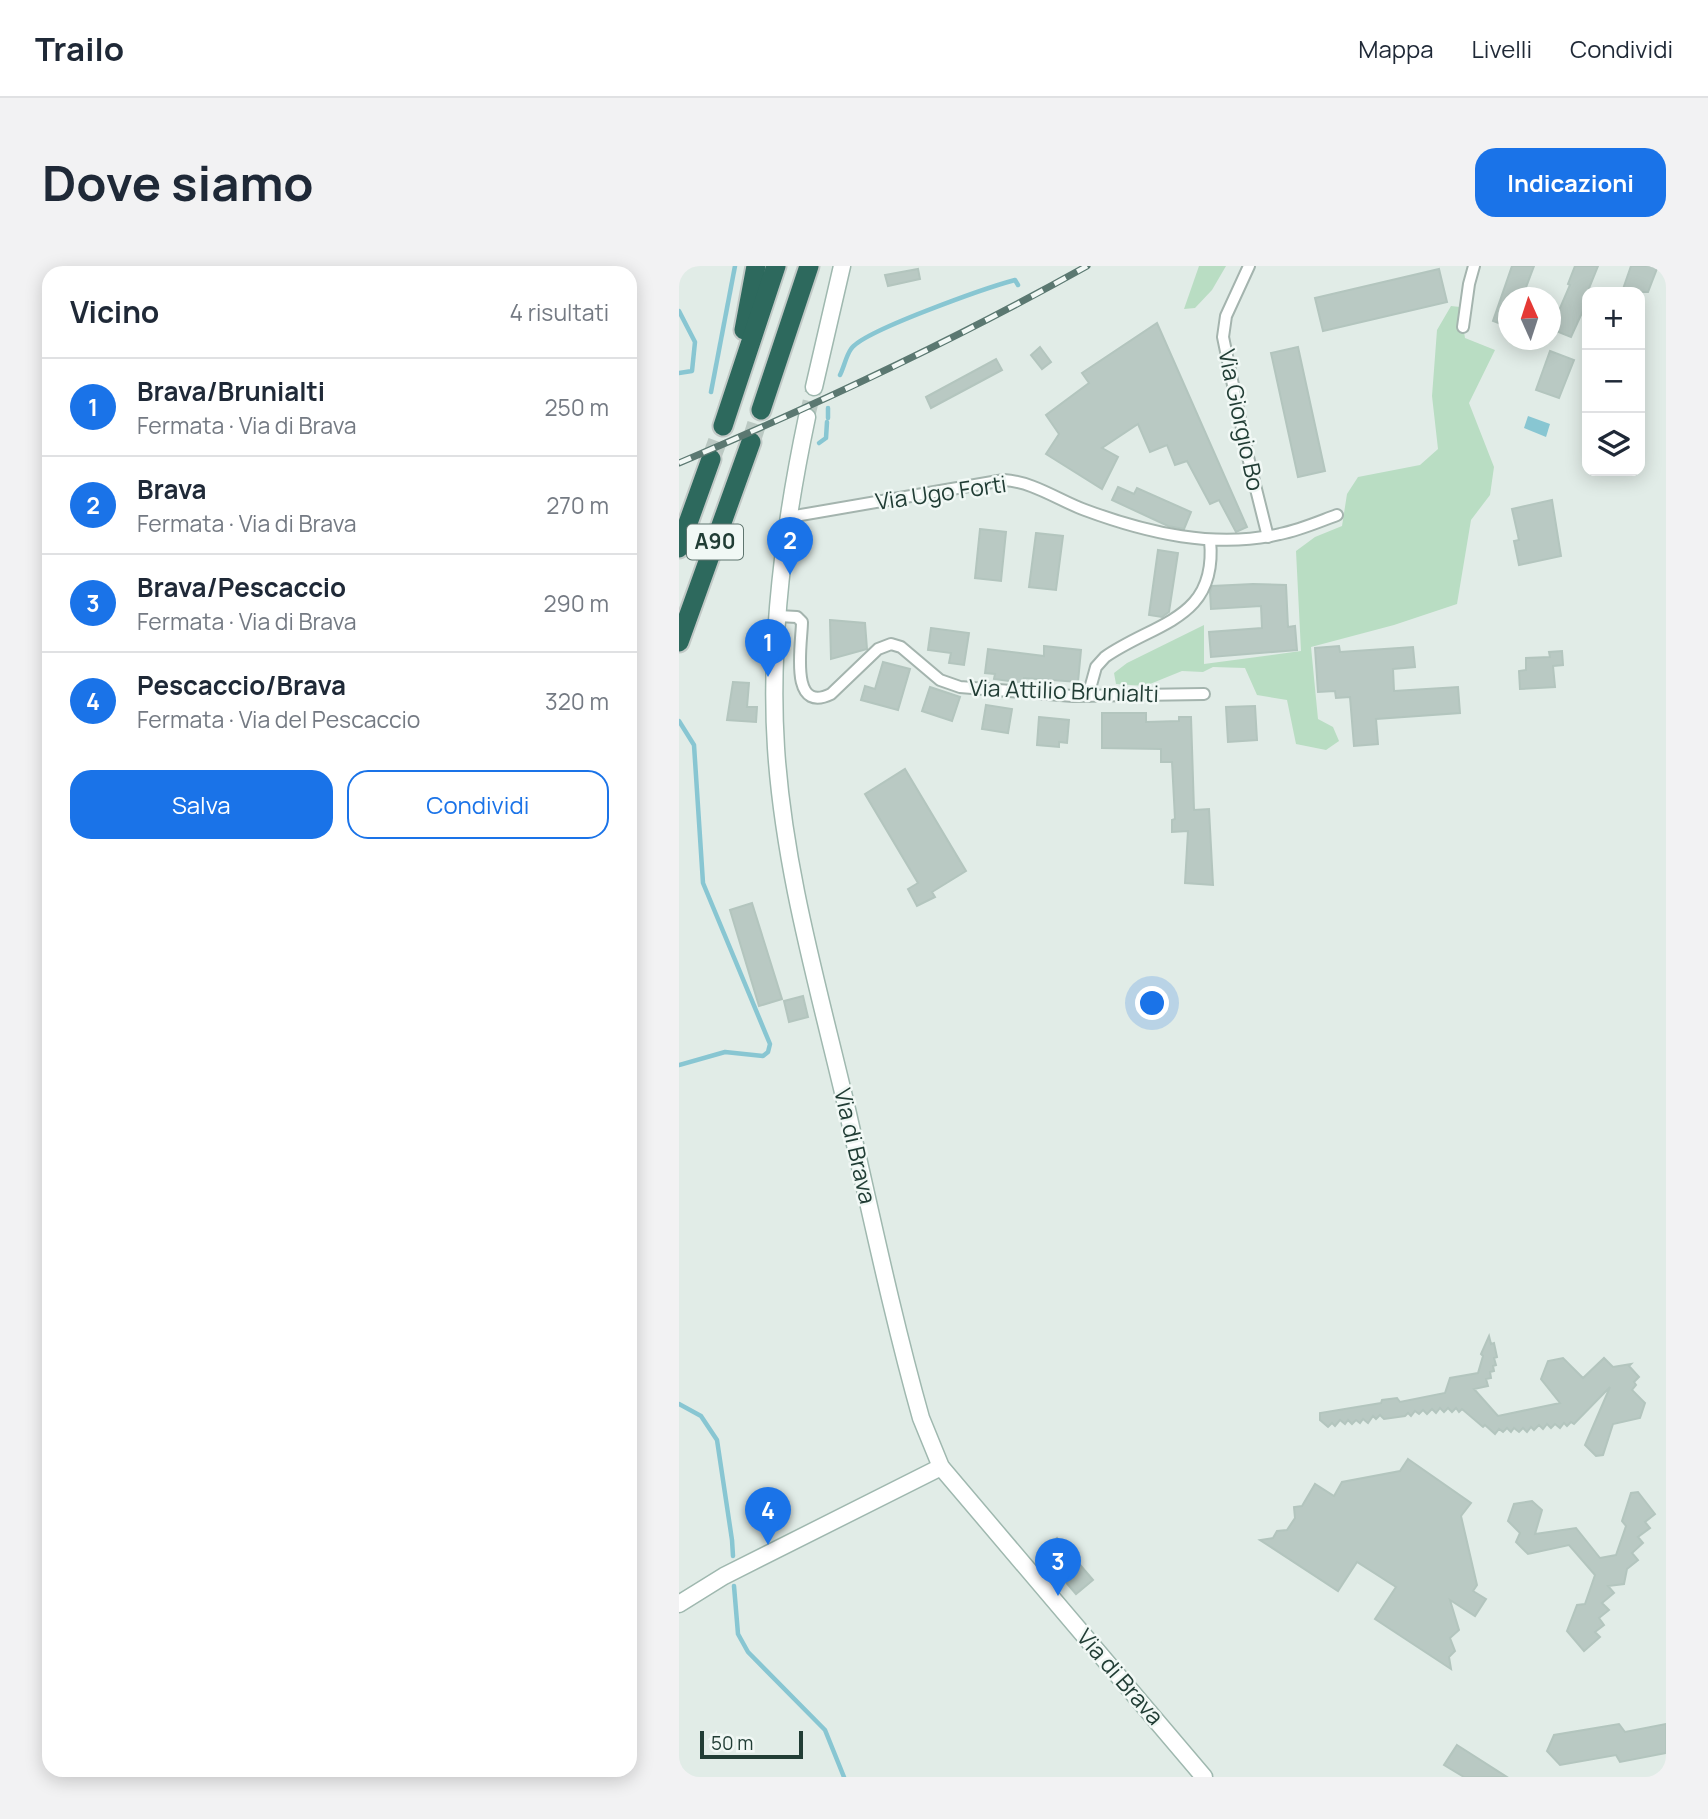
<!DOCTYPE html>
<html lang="it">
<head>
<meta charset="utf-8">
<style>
	:root { --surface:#fff; --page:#f2f2f3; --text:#1f2937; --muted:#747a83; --line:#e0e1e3; --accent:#1a73e8 }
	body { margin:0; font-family:Manrope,sans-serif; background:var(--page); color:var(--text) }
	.controls { position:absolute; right:21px; top:21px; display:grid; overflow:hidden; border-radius:14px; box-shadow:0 4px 18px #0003 }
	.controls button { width:63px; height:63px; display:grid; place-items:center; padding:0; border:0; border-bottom:2px solid var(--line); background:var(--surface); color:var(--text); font:35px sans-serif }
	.compass { position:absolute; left:819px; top:21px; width:63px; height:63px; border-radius:50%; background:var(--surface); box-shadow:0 4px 18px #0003; rotate:357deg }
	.scale { position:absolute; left:21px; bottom:18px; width:103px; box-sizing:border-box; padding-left:7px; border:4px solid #213d35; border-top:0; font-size:19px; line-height:24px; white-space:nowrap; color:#213d35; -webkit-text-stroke:5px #f1f8f5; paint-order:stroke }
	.you { position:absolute; left:474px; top:738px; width:24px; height:24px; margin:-18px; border:5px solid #fff; border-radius:50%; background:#1a73e8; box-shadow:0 0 0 10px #1a73e833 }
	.badge { display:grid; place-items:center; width:46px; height:46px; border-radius:50%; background:var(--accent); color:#fff; font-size:23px; font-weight:700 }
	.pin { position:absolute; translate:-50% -58px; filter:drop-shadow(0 2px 4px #0008) }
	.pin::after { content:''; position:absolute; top:37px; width:24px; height:21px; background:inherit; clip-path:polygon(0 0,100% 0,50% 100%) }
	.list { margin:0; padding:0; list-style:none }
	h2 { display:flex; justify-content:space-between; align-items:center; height:91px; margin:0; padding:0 28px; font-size:30px }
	h2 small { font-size:23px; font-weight:400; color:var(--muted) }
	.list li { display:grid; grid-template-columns:46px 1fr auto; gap:21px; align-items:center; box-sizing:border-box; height:98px; padding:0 28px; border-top:2px solid var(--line) }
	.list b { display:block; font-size:26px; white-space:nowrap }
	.list p { margin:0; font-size:23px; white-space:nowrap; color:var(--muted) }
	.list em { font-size:23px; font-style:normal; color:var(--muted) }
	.actions { display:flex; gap:14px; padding:21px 28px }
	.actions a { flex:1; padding:16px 0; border:2px solid var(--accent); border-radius:21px; text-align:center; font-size:24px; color:var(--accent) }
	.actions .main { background:var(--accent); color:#fff }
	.icon { flex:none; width:38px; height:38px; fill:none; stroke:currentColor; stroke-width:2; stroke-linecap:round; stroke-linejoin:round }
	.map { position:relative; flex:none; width:987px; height:1511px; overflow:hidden; border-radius:21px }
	header { display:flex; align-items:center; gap:42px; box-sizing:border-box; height:98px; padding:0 35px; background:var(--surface); border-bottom:2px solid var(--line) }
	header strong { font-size:33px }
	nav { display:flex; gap:38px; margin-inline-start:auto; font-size:24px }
	.intro { display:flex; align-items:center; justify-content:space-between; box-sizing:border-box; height:168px; padding:0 42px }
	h1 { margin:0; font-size:49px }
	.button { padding:18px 32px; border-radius:21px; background:var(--accent); color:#fff; font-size:24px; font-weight:700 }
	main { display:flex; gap:42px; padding:0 42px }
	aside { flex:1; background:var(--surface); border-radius:21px; box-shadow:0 4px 18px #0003 }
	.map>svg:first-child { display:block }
	.green { fill:#b9ddc3 }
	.water { fill:#88c6d2 }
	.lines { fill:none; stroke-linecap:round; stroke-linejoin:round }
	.stream { stroke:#88c6d2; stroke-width:4.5 }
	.building { fill:#b9c9c3; stroke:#b3c5be; stroke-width:2 }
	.secondary-tunnel { stroke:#bbc9c3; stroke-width:16; stroke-dasharray:16 8; stroke-linecap:butt }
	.highway-tunnel { stroke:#bbc9c3; stroke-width:19; stroke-dasharray:19 10; stroke-linecap:butt }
	.street-casing { stroke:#a4b4ae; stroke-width:14 }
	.secondary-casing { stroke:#9fb8af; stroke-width:19 }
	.highway-casing { stroke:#c1c9c6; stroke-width:23 }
	.street { stroke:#fff; stroke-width:10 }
	.secondary { stroke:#fff; stroke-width:16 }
	.highway { stroke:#2d695d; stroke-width:19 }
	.rail-casing { stroke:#5b7871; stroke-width:7 }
	.rail { stroke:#f1f8f5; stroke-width:4.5; stroke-dasharray:13; stroke-linecap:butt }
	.labels { text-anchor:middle; stroke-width:5; stroke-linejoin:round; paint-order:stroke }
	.shield { fill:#f1f8f5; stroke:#5f756f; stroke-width:2 }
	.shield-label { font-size:21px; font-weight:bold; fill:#213d35 }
	.street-label { font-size:23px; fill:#213d35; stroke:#f1f8f5 }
</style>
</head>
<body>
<header>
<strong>Trailo</strong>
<nav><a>Mappa</a><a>Livelli</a><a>Condividi</a></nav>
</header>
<div class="intro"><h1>Dove siamo</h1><a class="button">Indicazioni</a></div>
<main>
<aside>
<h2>Vicino<small>4 risultati</small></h2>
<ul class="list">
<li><span class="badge">1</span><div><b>Brava/Brunialti</b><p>Fermata · Via di Brava</p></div><em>250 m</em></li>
<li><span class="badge">2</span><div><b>Brava</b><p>Fermata · Via di Brava</p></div><em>270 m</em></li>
<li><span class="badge">3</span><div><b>Brava/Pescaccio</b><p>Fermata · Via di Brava</p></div><em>290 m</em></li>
<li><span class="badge">4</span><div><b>Pescaccio/Brava</b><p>Fermata · Via del Pescaccio</p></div><em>320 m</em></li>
</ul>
<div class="actions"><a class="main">Salva</a><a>Condividi</a></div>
</aside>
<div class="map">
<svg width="987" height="1511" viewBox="0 0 987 1511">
	<rect width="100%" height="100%" fill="#e1ece7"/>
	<!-- green -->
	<g class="green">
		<path d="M520,0h27l-14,24 -17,18 -11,1z"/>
		<path d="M772,40l9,1 5,31 30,12 -26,53 25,64 -4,28 -19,25 -14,84 -63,21 -83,22 7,72 15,8 6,14 -13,9 -30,-6 -9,-44 -30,-5 -12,-27 -32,-1 -10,5 -21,-1 -37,15 -29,-2 -2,-11 13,-10 77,-38v39l97,-13 -5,-100 19,-14 27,-11 5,-32 11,-17 62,-12 18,-16 -6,-53 5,-66z"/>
	</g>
	<!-- water -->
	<path class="water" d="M849,150l22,8 -4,13 -22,-9z"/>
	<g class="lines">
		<!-- stream -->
		<g class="stream">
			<path d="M0,45l16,31 -3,29 -13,2"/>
			<path d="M161,109c4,-8 6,-19 11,-26 11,-18 138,-62 164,-69l3,5"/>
			<path d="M32,126l24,-126"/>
			<path d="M149,142v10"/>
			<path d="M140,177l7,-5 1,-16"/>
			<path d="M0,455l15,24 9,138 67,161 -2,8 -5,4 -38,-4 -46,13"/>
			<path d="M0,1138l22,12 16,24 15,100 1,16"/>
			<path d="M55,1320l4,48 10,18 77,78 19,47"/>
		</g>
	</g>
	<!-- building -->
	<g class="building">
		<path d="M833,0h22l-12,32h-13v29l-16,-6z"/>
		<path d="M896,0h23l-15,37 3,1 -15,33 -20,-8 19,-44 -2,-1z"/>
		<path d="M952,0h27l-10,26h-26z"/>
		<path d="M239,3l2,10 -32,7 -3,-11z"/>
		<path d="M760,3l8,33 -124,29 -8,-33z"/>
		<path d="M478,57l90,204 -11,5 -17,-32 -9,4 -23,-43 -12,4 -8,-20 -17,7 -12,-28 -36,24 16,9 -16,32 -56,-35 13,-20 -13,-19 43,-32 -7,-10z"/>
		<path d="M361,81l11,15 -9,7 -11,-14z"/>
		<path d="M619,81l27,124 -27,6 -27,-124z"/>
		<path d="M871,85l24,9 -15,38 -23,-8z"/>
		<path d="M317,93l6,11 -71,38 -5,-11z"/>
		<path d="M439,221l16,7 3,-6 54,24 -7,17 -16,-3 -56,-26z"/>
		<path d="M873,234l9,56 -42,9 -5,-24 5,-1 -7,-31z"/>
		<path d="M301,263l26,3 -5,49 -26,-3z"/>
		<path d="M357,267l27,3 -7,54 -27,-3z"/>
		<path d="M479,284l20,3 -9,59 -7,5 -13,-2z"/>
		<path d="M574,318l33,1 2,42 7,-1 2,24 -86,7 -2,-25 53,-4 -1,-22 -50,3 -1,-17 2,-6z"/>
		<path d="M151,354l35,3 2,26 -36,10z"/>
		<path d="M252,362l38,5 -5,32 -15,-2 2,-10 -23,-3z"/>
		<path d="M365,380l37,4 -3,32 -54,-4 -1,5 -29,-4 1,-5 -10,-1 3,-24 56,7z"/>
		<path d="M660,380l1,6 73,-5 2,20 -22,2 1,22 64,-4 2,26 -84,6 2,25 -24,2 -4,-49 -14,1 -1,-7 -17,1 -3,-44z"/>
		<path d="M883,385l1,14 -10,1 2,21 -35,2 -1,-18 7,-1v-12l24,-1 -1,-5z"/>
		<path d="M204,396l27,7 -12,41 -37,-10 4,-14 10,3z"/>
		<path d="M54,416l16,1 -2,24h10l-1,15 -29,-2z"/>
		<path d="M251,421l30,10 -8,24 -30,-10z"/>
		<path d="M307,439l26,4 -4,24 -26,-4z"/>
		<path d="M576,440l2,34 -29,2 -2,-35z"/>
		<path d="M423,447h44v9l33,-1v-4h12l3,93 15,-1 4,76 -28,-2 3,-52 -16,1v-12l3,-1 -3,-57h-11v-13l-59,-1z"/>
		<path d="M360,451l30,3 -2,23 -8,-1v5l-22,-2z"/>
		<path d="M226,503l61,102 -34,21 3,5 -18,9 -9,-17 10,-6 -53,-89z"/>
		<path d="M73,637l30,96 -23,7 -29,-96z"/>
		<path d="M124,730l5,21 -19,5 -5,-21z"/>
		<path d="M810,1070l2,8 3,-1 3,14 -3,1 2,7 -3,1 1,5 -4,1 1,6 -5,1 2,7 -14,3 24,27 62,-13 -19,-24 7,-18 15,-3 20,20 21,-20 9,9 18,-3 -2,2 10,11 -5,5 2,3 -4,5 13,13 -5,15 -27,6 -10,31 -7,1 -11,-11 25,-58 -36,37 -3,-2 -4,4 -3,-3 -4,5 -5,-4 -4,4 -4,-4 -4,5 -4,-4 -5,5 -3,-3 -4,5 -4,-4 -4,4 -5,-4 -3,4 -4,-4 -4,4 -4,-3 -4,5 -10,-9 -2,2 -21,-18 -3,3 -3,-4 -4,4 -4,-4 -4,4 -4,-4 -4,5 -4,-4 -5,5 -4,-4 -4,4 -4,-3 -4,5 -3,-3 -3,3 -21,3 -4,-4 -4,4 -3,-3 -5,7 -5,-4 -3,4 -4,-3 -4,4 -4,-4 -3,4 -5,-4 -5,6 -3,-3 -4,4 -8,-7v-7l61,-10 1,-3 15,-2 3,4 45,-9 5,-15 28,-5 5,-17 -2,-2z"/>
		<path d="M729,1193l63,44 -10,13 16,69 -4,6 13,8 -11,17 -25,-16 9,30 -9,8 5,13 -6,6 2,12 -76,-50 21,-32 -39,-25 -19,29 -78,-51 13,-2 4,-7 10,-1 8,-12 -1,-11 8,-1 13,-22 19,12 8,-14 58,-11z"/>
		<path d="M959,1226l17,22 -10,8 5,6 -12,9 5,6 -11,10 6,7 -11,9 -3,15 -16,2 6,7 -12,10 7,7 -10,8 5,7 -9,7 5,5 -16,14 -17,-20 10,-26 8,-1 10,-29 -26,-30 -41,9 -12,-12 4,-9 -12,-12 6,-17 18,-3 10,9 -7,24 41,-6 24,30 16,-3 10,-29 -4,-5 9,-28z"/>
		<path d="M378,1272l36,42 -17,14 -36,-42z"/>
		<path d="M940,1458l6,8 41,-8v29l-46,9 -4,-7 -56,10 -13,-14 7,-16z"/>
		<path d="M778,1479l50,32h-43l-20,-12z"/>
	</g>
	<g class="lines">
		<!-- secondary-tunnel -->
		<path class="secondary-tunnel" d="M128,151l7,-30"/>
		<!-- highway-tunnel -->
		<g class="highway-tunnel">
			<path d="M72,176l10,-32"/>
			<path d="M32,193l12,-33"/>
		</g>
		<defs>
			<g id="street">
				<path d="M570,0l-23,50 -3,21 25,120 20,80"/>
				<path d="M784,61l6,-43 5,-18"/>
				<path d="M110,251l215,-37c30,2 54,20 81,30 62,23 130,39 195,24 20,-4 38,-12 57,-19"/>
				<path d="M99,350l19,1 5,5c0,20 -14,93 29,72l47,-45 13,-5 10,3 39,33 20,7 113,9 131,-2"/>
				<path d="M409,430l8,-29 9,-10c50,-35 113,-37 105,-117"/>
			</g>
			<g id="secondary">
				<path d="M135,121l28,-121"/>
				<path d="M128,151c-22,104 -38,224 -31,331 8,122 42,238 70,357 24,104 46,210 75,313l20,49 263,310"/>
				<path d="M0,1338l45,-28 217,-109"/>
			</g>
			<g id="highway">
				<path d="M65,64l12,-64"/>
				<path d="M82,144l48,-144"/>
				<path d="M44,160l53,-160"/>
				<path d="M0,282l32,-89"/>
				<path d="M0,376l72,-200"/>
			</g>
		</defs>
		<!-- street casing -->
		<use href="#street" class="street-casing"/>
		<!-- secondary casing -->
		<use href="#secondary" class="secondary-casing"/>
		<!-- highway casing -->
		<use href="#highway" class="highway-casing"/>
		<!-- street -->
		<use href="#street" class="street"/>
		<!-- secondary -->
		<use href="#secondary" class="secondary"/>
		<!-- highway -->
		<use href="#highway" class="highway"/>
		<defs>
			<path id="rail" d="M0,197c139,-59 276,-123 408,-197"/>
		</defs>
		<!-- rail casing -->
		<use href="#rail" class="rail-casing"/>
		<!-- rail -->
		<use href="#rail" class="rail"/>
	</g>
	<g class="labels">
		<!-- shield labels -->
		<rect class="shield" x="8" y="258.5" width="56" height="35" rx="5"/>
		<g class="shield-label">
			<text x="36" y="283">A90</text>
		</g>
		<!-- street labels -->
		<g class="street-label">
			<text transform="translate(562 154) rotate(78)" y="8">Via Giorgio Bo</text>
			<text transform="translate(262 227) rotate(-8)" y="8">Via Ugo Forti</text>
			<text transform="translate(385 425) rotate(2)" y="8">Via Attilio Brunialti</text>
			<text transform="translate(176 880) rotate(77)" y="8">Via di Brava</text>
			<text transform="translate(441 1411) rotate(49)" y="8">Via di Brava</text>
		</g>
	</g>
</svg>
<div class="controls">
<button>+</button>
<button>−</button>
<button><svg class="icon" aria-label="layers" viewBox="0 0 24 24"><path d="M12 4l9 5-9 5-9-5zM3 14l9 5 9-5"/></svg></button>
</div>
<svg class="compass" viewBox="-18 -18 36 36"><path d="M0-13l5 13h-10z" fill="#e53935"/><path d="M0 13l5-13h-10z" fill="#747a83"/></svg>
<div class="scale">50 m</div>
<div class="you"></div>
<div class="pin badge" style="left:89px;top:411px">1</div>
<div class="pin badge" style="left:111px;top:309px">2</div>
<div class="pin badge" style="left:379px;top:1330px">3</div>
<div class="pin badge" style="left:89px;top:1279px">4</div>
</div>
</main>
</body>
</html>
